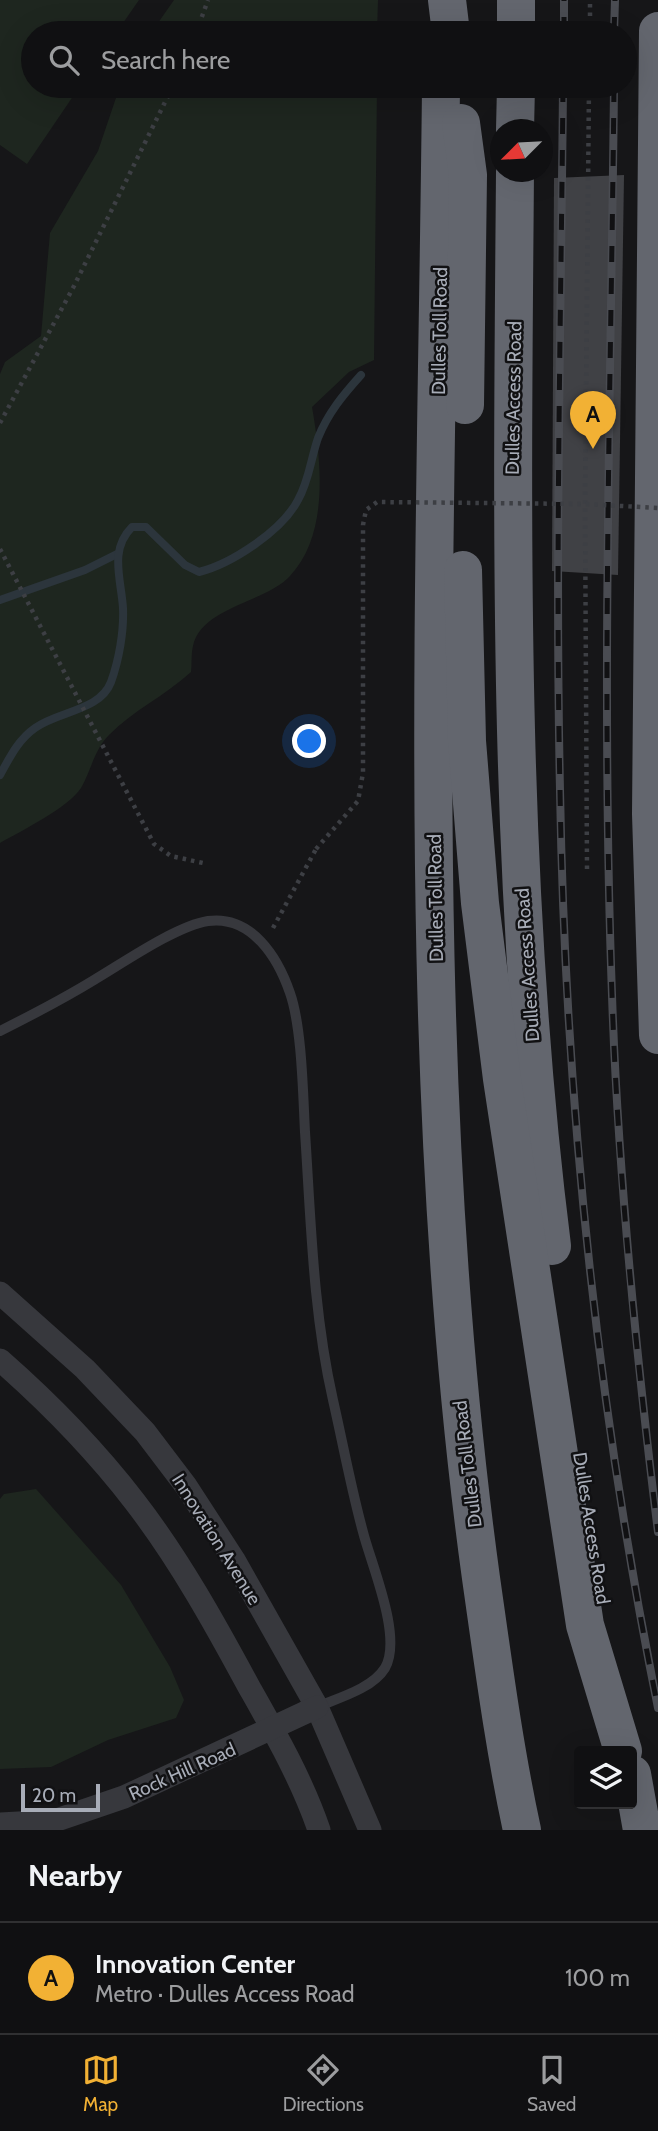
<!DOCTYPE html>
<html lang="en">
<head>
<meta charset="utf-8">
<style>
	:root { --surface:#101012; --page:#19191b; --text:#f1f3f6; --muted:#9c9d9f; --line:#303032; --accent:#f2b134 }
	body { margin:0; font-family:Cabin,sans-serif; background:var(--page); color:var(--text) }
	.controls { position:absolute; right:21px; bottom:21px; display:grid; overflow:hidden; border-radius:7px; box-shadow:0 7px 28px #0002 }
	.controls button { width:63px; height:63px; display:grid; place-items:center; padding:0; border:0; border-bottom:2px solid var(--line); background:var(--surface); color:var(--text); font:35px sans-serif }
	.compass { position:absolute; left:490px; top:119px; width:63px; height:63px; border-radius:50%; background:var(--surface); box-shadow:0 7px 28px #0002; rotate:246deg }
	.scale { position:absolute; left:21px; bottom:18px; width:79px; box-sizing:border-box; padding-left:7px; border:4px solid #a8adb8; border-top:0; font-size:19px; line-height:24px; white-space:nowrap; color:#a8adb8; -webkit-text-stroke:5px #111113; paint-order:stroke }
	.you { position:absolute; left:310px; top:742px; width:24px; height:24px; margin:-18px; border:5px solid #fff; border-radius:50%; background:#1a73e8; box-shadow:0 0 0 10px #1a73e833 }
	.badge { display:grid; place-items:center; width:46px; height:46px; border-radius:50%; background:var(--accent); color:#111; font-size:23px; font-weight:700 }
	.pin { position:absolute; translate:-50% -58px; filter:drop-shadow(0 2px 4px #0008) }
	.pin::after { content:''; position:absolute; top:37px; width:24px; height:21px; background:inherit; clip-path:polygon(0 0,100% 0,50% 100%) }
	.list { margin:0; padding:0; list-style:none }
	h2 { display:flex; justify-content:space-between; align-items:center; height:91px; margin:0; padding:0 28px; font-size:30px }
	h2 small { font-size:23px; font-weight:400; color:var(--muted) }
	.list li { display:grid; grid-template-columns:46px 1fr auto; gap:21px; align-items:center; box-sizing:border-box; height:112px; padding:0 28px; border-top:2px solid var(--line) }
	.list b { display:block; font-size:26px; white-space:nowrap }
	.list p { margin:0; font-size:23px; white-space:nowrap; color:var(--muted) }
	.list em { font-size:23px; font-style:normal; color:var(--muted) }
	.icon { flex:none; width:38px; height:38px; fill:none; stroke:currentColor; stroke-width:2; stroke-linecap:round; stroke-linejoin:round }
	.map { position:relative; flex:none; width:658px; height:1830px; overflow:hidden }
	.search { position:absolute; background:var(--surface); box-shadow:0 7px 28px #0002; left:21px; right:21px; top:21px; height:77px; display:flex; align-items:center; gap:18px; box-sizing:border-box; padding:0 24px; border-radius:38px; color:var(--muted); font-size:26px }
	.sheet { height:203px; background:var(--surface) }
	nav { display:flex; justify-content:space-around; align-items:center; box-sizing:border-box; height:98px; border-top:2px solid var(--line); background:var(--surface); font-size:19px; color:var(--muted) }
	nav a { display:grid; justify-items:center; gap:4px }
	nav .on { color:var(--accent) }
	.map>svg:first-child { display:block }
	.green { fill:#1e261f }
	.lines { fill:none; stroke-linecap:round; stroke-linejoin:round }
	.stream { stroke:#2c353c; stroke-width:8 }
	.building { fill:#404145 }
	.path { stroke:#3d3f44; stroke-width:4.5; stroke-dasharray:3.5 5; stroke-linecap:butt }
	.lane { stroke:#37383d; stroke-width:10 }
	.street { stroke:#37383d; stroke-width:23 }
	.highway { stroke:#63666e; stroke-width:38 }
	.rail-casing { stroke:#4a4c52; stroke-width:8 }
	.rail { stroke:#111113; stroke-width:5; stroke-dasharray:16; stroke-linecap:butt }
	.path-bridge { stroke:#3d3f44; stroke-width:4.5; stroke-dasharray:3.5 5; stroke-linecap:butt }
	.labels { text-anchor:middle; stroke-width:5; stroke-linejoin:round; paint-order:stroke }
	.street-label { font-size:19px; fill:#a8adb8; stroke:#111113 }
</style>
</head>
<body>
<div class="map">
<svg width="658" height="1830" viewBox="0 0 658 1830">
	<rect width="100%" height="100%" fill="#161618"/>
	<!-- green -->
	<g class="green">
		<path d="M0,0h139l-23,33h-83v53h47l-53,78 -27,-19z"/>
		<path d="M174,0h204l-1,33h-226z"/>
		<path d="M120,86h257l-3,274 -25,12 -37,35c9,52 18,126 -22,169 -23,26 -89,31 -97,70 -2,8 -1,18 -2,26 -26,24 -59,39 -82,63 -15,15 -18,36 -28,53 -13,20 -60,43 -81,55v-469l5,-12 36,-26 9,-103 48,-82z"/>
		<path d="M36,1489l85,96 49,82 14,33 -8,18 -68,22 -57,27 -51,2v-270l4,-5z"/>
	</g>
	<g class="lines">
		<!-- stream -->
		<g class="stream">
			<path d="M0,600l85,-30 32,-16"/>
			<path d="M0,775c10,-18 18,-35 35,-47 23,-17 65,-17 76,-46 8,-22 13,-51 12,-74 -2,-30 -14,-58 9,-81h14l39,38 14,7c32,-8 83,-41 99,-72 11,-19 13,-42 20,-62 10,-25 25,-43 43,-63"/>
		</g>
	</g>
	<!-- building -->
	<path class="building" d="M624,175l-6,400 -66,-4 2,-393z"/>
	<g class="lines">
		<!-- path -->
		<g class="path">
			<path d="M196,33l12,-33"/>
			<path d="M590,33v-33"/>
			<path d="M0,423l74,-137 99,-200"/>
			<path d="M0,549l154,295 17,12 32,7"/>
			<path d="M587,869l-2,-365 4,-418"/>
			<path d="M273,928l43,-79"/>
		</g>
		<!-- lane -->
		<path class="lane" d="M0,1031c32,-16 63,-32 94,-51 29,-17 82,-54 114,-59 44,-6 70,37 82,72 12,34 13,102 15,139 6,90 8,180 28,268 10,44 18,88 30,132 8,32 40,105 22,136 -13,21 -47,30 -68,39"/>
		<!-- street -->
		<g class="street">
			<path d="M0,1293l85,76 60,63 41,54 48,74 83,147 53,123"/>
			<path d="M0,1360c49,43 95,90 135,142 44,57 80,122 114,185 26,46 53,93 70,143"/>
			<path d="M0,1824l54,-3 70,-24 193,-90"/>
		</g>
		<!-- highway -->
		<g class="highway">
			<path d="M447,0l4,33"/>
			<path d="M658,31l-7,783 7,221"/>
			<path d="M516,33v-33"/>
			<path d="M441,86c-5,497 -28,998 40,1492 12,84 23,169 41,252"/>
			<path d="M461,123l7,52 -3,230"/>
			<path d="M515,130l1,-44"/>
			<path d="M515,172c-3,358 -8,717 37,1074"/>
			<path d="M463,570l4,171 13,162 22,176 83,546 38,126"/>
			<path d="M632,1774l10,56"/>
		</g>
		<defs>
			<g id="rail">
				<path d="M564,33v-33"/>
				<path d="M614,33l1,-33"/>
				<path d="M563,86c-2,234 -8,469 -3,704 5,307 37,616 98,918"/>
				<path d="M614,86c-3,303 -13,607 -2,909 6,180 24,359 46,537"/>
			</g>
		</defs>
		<!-- rail casing -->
		<use href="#rail" class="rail-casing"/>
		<!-- rail -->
		<use href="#rail" class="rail"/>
		<!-- path-bridge -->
		<path class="path-bridge" d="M316,849l42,-48 5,-28v-248l3,-15 11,-8 208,2 73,4"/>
	</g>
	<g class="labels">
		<!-- street labels -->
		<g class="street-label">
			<text transform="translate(439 331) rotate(-89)" y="7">Dulles Toll Road</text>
			<text transform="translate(513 398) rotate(-89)" y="7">Dulles Access Road</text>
			<text transform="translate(435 898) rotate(-91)" y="7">Dulles Toll Road</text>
			<text transform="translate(527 965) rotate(-94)" y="7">Dulles Access Road</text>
			<text transform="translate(467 1464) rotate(-97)" y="7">Dulles Toll Road</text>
			<text transform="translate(592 1528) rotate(81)" y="7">Dulles Access Road</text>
			<text transform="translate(217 1539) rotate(58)" y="7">Innovation Avenue</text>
			<text transform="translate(182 1771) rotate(-24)" y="7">Rock Hill Road</text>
		</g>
	</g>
</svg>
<div class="controls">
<button><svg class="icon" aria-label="layers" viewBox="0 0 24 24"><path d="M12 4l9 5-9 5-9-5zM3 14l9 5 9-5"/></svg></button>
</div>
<svg class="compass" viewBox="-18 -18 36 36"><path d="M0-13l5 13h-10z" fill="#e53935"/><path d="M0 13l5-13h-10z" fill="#9c9d9f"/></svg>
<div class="scale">20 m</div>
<div class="you"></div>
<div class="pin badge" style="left:593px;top:449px">A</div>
<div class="search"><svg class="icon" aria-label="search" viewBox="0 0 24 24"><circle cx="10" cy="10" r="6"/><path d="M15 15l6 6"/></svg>Search here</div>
</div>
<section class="sheet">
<h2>Nearby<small></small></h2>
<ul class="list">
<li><span class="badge">A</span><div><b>Innovation Center</b><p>Metro · Dulles Access Road</p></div><em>100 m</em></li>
</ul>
</section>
<nav>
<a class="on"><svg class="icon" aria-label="map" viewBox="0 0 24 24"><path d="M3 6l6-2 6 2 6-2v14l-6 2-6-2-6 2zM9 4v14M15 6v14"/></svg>Map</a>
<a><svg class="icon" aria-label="directions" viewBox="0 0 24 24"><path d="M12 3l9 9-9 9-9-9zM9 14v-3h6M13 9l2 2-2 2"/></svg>Directions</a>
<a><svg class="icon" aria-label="saved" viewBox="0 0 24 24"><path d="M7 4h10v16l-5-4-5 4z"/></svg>Saved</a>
</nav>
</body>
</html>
